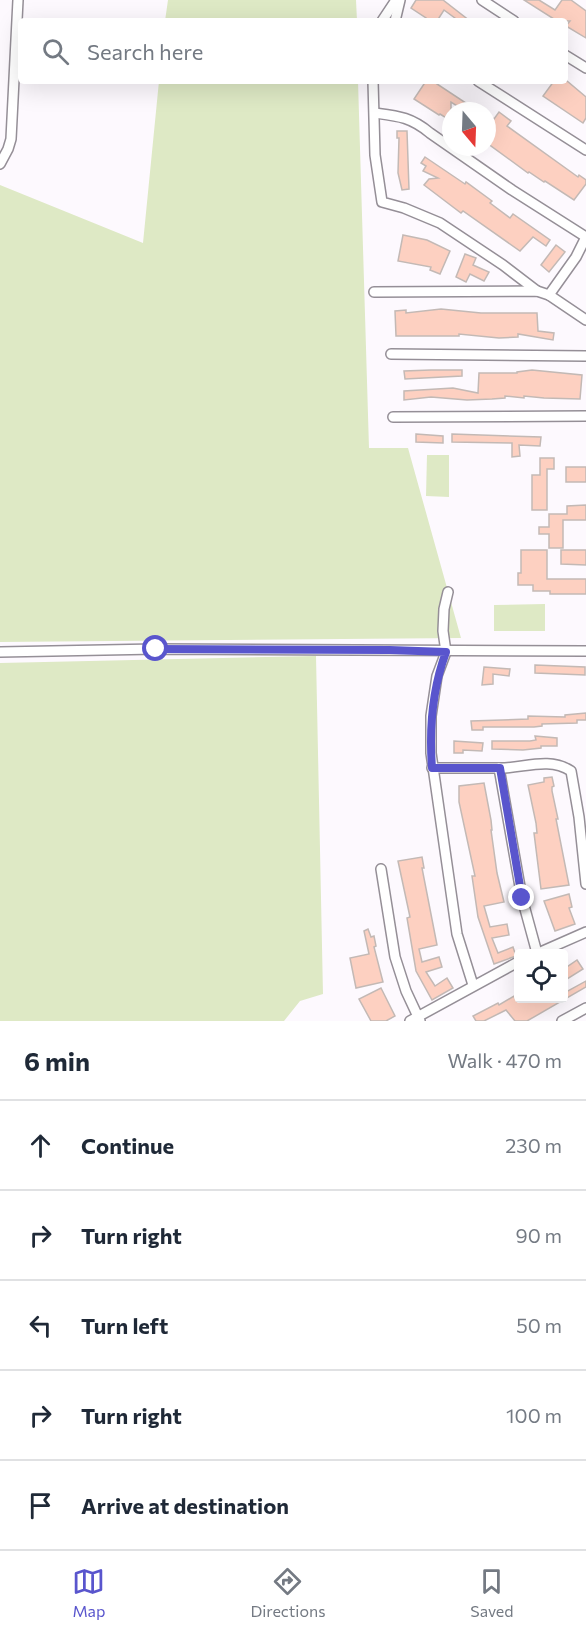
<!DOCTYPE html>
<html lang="en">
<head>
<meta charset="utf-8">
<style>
	:root { --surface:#fff; --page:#f6f6f7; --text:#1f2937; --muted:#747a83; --line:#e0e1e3; --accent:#5955cd }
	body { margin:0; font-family:Commissioner,sans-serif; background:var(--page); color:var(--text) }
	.controls { position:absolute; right:18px; bottom:18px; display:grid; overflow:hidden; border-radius:6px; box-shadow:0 6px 24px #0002 }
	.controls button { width:54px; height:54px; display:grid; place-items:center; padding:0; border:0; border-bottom:2px solid var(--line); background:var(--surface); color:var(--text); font:30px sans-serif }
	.compass { position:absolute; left:442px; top:102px; width:54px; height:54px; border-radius:50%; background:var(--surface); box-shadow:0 6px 24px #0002; rotate:161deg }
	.stop { position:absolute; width:18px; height:18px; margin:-14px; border:4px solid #5955cd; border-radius:50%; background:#fff }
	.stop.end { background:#5955cd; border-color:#fff; box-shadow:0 2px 6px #0008 }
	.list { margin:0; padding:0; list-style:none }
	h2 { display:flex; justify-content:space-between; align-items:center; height:78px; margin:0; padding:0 24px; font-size:26px }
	h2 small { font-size:20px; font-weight:400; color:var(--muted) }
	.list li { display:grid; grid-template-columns:39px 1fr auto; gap:18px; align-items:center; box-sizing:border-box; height:90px; padding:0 24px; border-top:2px solid var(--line) }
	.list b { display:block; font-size:22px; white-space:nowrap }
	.list em { font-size:20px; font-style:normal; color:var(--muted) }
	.icon { flex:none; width:33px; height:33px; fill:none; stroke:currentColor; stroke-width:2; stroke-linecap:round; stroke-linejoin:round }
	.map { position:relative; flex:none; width:586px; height:1021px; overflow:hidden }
	.search { position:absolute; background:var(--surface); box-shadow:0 6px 24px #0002; left:18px; right:18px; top:18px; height:66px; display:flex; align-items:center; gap:15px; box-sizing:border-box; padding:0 21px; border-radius:6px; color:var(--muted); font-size:22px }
	.sheet { height:528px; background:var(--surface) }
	nav { display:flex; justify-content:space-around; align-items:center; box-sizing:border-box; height:84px; border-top:2px solid var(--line); background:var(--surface); font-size:16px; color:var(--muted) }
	nav a { display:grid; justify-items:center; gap:3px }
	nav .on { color:var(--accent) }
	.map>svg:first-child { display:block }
	.green { fill:#dee9c5 }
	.building { fill:#fdd0c1; stroke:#c3b9b5; stroke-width:1.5 }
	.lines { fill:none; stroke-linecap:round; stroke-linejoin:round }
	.street-casing { stroke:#958f97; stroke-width:12 }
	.street { stroke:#fff; stroke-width:9 }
	.route { stroke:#5955cd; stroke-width:8 }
</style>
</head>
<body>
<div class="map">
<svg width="586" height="1021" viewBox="0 0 586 1021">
	<rect width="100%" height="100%" fill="#fdf9fe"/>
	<!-- green -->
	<g class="green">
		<path d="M168,0h188l1,21h-192z"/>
		<path d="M159,81h199l11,367h39l53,190 -461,4v-457l143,58z"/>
		<path d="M427,455h22v42l-23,-1z"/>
		<path d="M545,604v27h-51v-26z"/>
		<path d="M316,656l7,338 -23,7 -16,20h-284v-358z"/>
	</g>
	<!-- building -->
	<g class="building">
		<path d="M416,0h27l27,21h-11l-15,-11 -7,11h-13l2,-3 -15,-10z"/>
		<path d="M524,0h15l16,10 7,-10h9l15,11v27l-20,-12 4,-5h-13z"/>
		<path d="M426,81h13l-2,3 41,27h-13l-14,-9v19l-11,-7 -1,1 -25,-16z"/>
		<path d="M554,81h13l19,16v21l-3,5 -40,-27z"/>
		<path d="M499,112l12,9 -4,5 71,51 1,-2 7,5v4l-12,16 -29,-19 -1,1 -15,-10 -1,1 -41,-30v-23l2,-4 5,3z"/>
		<path d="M397,131h10l2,58 -7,1 -4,-17 1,-35h-2z"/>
		<path d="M425,157l40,27 1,-2 26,19 -2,2 20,15 3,-4 37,26 -4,6 -13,-9 -13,14 -57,-40 -2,2 -37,-28 5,-6 9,-1 -15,-7 3,-5 -5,-3z"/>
		<path d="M403,235l24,5 23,11 -10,23 -10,-4 1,-3 -33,-6z"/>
		<path d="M556,245l9,7 -16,20 -8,-7z"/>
		<path d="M465,254l11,4 -3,7 16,7 -5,9 -14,-7 -4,8 -10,-5z"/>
		<path d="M441,309l40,4h56l1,18 16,2 -1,7 -35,-6v3l-19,1 -40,-4v2h-63l-1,-25 11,-1v3z"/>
		<path d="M431,370h31v6l-57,3 -1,-8z"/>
		<path d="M532,370l50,5 -2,24 -36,-1 -20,-2v2l-19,-2v2l-13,1 -25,1 -36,-3 -27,3v-9l49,-3 25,5 1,-20h38v-1z"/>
		<path d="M416,434l27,2v7l-27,-1z"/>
		<path d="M452,434l89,3 -1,9 -21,-1 1,11 -8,1v-14l-60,-1z"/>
		<path d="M540,458h14v11h-7v41h-15v-35h8z"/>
		<rect x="566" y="467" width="20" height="15"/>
		<path d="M586,505v15h-23v28h-14v-14h-10v-7h10v-13h18v-8z"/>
		<path d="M521,550h26v29h39v15h-36v-3h-17v-6h-15v-12h3z"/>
		<path d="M561,550h25v15l-25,-1z"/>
		<path d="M535,665l50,2v8l-50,-2z"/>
		<path d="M484,667l26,2 -1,7 -16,-2v10l-11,1z"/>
		<path d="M586,713v7h-9v3l-35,1v2l-8,1h-51v3h-11l-1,-9 57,-2v-3l37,1v-2z"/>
		<path d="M535,736l22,2v8h-16v2l-18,2 -31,-1v-8h38l6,-1z"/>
		<path d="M454,741l29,2 -1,8 -19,-1v3h-9z"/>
		<path d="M552,777l2,9 -2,1v4l6,28h-2l13,66 -28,4 -7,-56h3l-1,-10 -8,-38 16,-3v-4z"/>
		<path d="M484,783l7,37 1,10h-1l6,43 7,29 -20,4 6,21 17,-3 2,11 -17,3 6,15 15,-6 3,9 -22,8 -16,-47 -6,-41h3l-16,-74v-16z"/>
		<path d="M422,857l2,11h-2l15,77 -18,4 3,13 17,-5 3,10 -16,5 9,14 12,-8 6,10 -21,12 -16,-29 -9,-53 3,-1 -12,-56z"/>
		<path d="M569,894l3,13 -3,1 6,16 -20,7 -11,-30z"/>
		<path d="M368,929l3,8 3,-1 2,10 -2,1 9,35 -27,6 -6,-30 19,-4 -5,-23z"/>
		<path d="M577,960l6,9 -19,12v-12z"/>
		<path d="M586,981v6l-59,34h-12l-9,-11 -22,11h-8l-3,-5 25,-13 1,2 15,-9 1,3h51l-2,-6z"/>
		<path d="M381,988l14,28 -9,5h-15l-12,-22z"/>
	</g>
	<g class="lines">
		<defs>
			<g id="street">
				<path d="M482,0l32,21"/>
				<path d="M382,21l14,-21"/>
				<path d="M395,21l5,-21"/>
				<path d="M565,55l21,13"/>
				<path d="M373,81l2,74 7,47 22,6 36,15 63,42 34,26"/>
				<path d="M478,81l108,69"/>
				<path d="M375,113c23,3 36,4 55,20l82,57 74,47"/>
				<path d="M0,164l8,-15 3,-10 7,-139"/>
				<path d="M374,292l163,-1 12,4 37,25"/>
				<path d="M549,295l27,-38 10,-20"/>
				<path d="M391,354l195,2"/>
				<path d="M393,417l193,-1"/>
				<path d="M448,592l-4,17 -1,22 3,21 -9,24 -6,40v37l26,181 16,51"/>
				<path d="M0,652l156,-3 430,2"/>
				<path d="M432,768c22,0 44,0 66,0 24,1 50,-12 73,3l8,46 7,67"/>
				<path d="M499,768l23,130 15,55"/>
				<path d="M381,869l14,88 11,34 14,30"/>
				<path d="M536,954l50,-22"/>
				<path d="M410,1021l108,-59"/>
				<path d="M562,1021l24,-13"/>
			</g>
		</defs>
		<!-- street casing -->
		<use href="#street" class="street-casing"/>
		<!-- street -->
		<use href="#street" class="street"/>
	</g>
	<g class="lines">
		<!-- route -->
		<path class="route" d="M156,649l234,1 56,2c-14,38 -17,76 -14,116h68l22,130"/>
	</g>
</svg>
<div class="controls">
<button><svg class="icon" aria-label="locate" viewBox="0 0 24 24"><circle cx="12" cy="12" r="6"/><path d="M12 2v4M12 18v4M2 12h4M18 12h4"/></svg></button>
</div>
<svg class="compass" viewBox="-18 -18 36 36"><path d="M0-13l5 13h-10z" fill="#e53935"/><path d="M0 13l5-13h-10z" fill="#747a83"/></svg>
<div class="stop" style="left:156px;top:649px"></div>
<div class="stop end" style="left:522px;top:898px"></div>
<div class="search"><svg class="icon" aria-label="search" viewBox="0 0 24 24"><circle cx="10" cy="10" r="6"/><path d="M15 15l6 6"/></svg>Search here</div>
</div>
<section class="sheet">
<h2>6 min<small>Walk · 470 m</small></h2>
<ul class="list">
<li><svg class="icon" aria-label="ahead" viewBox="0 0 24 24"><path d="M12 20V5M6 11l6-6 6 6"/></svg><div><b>Continue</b></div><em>230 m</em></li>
<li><svg class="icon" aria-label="right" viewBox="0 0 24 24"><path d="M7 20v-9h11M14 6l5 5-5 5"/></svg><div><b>Turn right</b></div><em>90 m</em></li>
<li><svg class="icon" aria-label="left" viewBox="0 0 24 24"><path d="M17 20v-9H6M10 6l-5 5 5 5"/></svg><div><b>Turn left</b></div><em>50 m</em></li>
<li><svg class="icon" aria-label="right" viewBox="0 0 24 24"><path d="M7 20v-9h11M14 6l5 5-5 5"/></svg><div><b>Turn right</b></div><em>100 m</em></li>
<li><svg class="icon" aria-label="arrive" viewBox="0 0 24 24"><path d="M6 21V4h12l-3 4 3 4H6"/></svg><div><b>Arrive at destination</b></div></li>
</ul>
</section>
<nav>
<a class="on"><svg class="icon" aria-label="map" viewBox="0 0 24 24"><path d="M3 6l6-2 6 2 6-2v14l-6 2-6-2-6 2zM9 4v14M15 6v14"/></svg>Map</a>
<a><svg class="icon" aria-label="directions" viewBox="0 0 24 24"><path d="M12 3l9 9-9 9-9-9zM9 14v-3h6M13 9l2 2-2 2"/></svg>Directions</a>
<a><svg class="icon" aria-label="saved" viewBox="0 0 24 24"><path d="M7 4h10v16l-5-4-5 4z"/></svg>Saved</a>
</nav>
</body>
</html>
